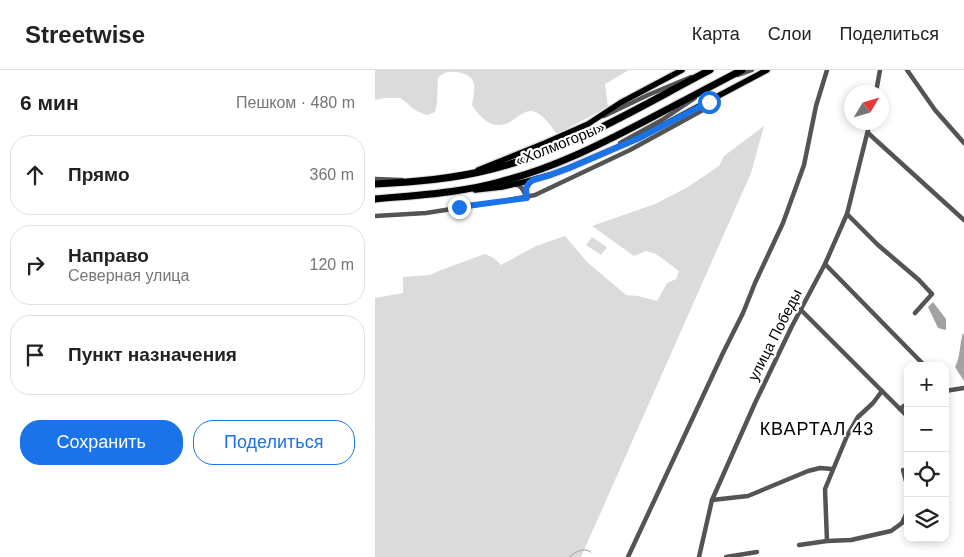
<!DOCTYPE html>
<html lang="ru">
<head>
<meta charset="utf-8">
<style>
	:root { --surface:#fff; --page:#f6f6f6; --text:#222; --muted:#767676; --line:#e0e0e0; --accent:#1a73e8 }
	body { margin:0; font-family:Helvetica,sans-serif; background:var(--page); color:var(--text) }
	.controls { position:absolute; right:15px; bottom:15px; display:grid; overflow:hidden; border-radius:10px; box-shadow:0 2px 8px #0003 }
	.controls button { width:45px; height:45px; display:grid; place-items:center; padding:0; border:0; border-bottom:1px solid var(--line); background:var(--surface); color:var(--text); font:25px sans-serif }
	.compass { position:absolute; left:469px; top:15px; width:45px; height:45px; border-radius:50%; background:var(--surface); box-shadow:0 2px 8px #0003; rotate:52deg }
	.stop { position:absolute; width:15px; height:15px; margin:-11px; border:4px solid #1a73e8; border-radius:50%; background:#fff }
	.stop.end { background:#1a73e8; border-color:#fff; box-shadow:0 1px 5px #0008 }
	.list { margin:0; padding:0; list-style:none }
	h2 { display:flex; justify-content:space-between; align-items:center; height:65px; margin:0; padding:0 20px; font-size:21px }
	h2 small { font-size:16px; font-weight:400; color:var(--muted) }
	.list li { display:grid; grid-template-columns:32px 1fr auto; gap:15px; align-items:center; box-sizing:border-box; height:80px; margin:0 10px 10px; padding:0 10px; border:1px solid var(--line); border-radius:20px }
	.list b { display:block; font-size:19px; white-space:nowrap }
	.list p { margin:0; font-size:16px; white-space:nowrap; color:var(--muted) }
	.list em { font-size:16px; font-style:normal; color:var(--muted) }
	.actions { display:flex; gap:10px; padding:15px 20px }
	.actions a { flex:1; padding:11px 0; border:1px solid var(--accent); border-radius:20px; text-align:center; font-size:18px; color:var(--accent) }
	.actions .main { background:var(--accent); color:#fff }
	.icon { flex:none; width:28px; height:28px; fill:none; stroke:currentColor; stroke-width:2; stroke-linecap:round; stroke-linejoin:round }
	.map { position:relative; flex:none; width:589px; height:487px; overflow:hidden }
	header { display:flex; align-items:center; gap:30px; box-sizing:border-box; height:70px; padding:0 25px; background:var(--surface); border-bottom:1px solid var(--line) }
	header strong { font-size:24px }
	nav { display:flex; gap:28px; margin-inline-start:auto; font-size:18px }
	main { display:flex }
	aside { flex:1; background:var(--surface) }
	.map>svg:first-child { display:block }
	.green { fill:#dbdbdb }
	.water { fill:#a2a2a2 }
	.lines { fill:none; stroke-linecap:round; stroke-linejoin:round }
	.stream { stroke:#a2a2a2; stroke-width:1 }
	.major-casing { stroke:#dbdbdb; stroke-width:8 }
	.highway-casing { stroke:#dbdbdb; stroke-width:9 }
	.minor { stroke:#545454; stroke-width:4.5 }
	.major { stroke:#000; stroke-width:5.5 }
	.highway { stroke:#000; stroke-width:7 }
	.route { stroke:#1a73e8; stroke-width:6 }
	.labels { text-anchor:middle; stroke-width:4.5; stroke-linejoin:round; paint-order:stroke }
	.street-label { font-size:15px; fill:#000; stroke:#fff }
	.quarter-label { font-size:18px; letter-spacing:1px; fill:#000; stroke:#fff }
</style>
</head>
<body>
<header>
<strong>Streetwise</strong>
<nav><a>Карта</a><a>Слои</a><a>Поделиться</a></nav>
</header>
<main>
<aside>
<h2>6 мин<small>Пешком · 480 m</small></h2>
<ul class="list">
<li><svg class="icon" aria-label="ahead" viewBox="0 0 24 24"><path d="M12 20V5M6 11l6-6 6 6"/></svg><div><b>Прямо</b></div><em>360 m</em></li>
<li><svg class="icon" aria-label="right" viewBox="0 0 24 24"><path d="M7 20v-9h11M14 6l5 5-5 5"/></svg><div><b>Направо</b><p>Северная улица</p></div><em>120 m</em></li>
<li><svg class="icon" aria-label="arrive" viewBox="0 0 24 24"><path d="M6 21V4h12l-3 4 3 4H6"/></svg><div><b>Пункт назначения</b></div></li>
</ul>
<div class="actions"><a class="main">Сохранить</a><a>Поделиться</a></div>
</aside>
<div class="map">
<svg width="589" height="487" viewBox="0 0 589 487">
	<rect width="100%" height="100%" fill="#fff"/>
	<!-- green -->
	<g class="green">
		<path d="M0,0h254l-24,14 3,23 -51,27c-6,-8 -15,-22 -26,-23 -8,0 -14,7 -21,11 -17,9 -29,-3 -38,-17 1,-7 4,-17 1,-24 -4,-9 -20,-11 -29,-8 0,0 -6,4 -6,5l-1,25 -2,9 -8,3 -8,-3 -7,-4 -5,-5 -7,-5h-16l-9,2z"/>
		<path d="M389,56l-13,47 -170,384h-206v-259l28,-5v-16l27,-2 11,-5 44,-16 9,4 7,7 35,-19 29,-10 22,26 39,33 12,1 19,5 10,-18 9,-4 3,-8 -23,-17 -10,-3 -12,5 -42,-30 63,-22 33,-17 31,-21 5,-10z"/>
		<path d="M217,167l15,10 -6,8 -15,-10z"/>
	</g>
	<!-- water -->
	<g class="water">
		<path d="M558,232l13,17v11l-8,-2 -10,-21z"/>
		<path d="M588,263l1,2v46l-9,-14c6,-12 4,-21 8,-34z"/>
	</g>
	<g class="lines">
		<!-- stream -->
		<path class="stream" d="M194,487c7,-5 13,-10 22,-5"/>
		<defs>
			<g id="major">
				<path d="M103,100l67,-27 43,-19 32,-21 62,-33"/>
				<path d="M100,120l27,-3 26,-6 22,-6 19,-7 70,-30 128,-68"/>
			</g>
			<g id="highway">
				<path d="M0,114c39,-2 78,-5 117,-15 78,-19 147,-62 218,-99"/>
				<path d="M0,129c43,-4 86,-6 128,-18 51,-13 98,-37 144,-61 32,-17 63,-33 95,-50"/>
			</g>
		</defs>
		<!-- major casing -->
		<use href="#major" class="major-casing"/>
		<!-- highway casing -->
		<use href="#highway" class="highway-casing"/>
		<!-- minor -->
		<g class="minor">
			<path d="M532,0l28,40 29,33"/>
			<path d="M363,5l14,-5"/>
			<path d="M501,22l4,-22"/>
			<path d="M229,46l44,-21 43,-18"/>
			<path d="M493,63l96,87"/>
			<path d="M245,73l42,-23 33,-22"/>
			<path d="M0,109l27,1"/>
			<path d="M140,114c7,2 8,6 11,12"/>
			<path d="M152,128c-1,-7 -1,-13 5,-17"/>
			<path d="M472,144l31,31 41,35 13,14 -17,19"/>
			<path d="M0,146l51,-3 77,-12 32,-6 95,-45 84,-46"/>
			<path d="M450,194l100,102"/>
			<path d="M426,240l99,99"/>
			<path d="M570,321l19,-3"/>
			<path d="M533,333l-8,6 8,8"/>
			<path d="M528,400l3,11 2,9"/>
			<path d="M337,430l36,-4 60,-25 12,-3 12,1"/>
			<path d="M452,471l-2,-52 22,-53 11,-19 15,-14 9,-12"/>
			<path d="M424,475l28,-4 24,-1 40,-9 11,-8 6,-13"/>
			<path d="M253,487l95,-204 20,-40 12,-30 28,-60 21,-58 12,-59 11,-36"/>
			<path d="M324,487l13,-57 43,-97 37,-77 33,-62 22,-50 23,-92"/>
			<path d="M351,487l31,-5"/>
		</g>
		<!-- major -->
		<use href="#major" class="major"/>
		<!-- highway -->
		<use href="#highway" class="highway"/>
	</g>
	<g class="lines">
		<!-- route -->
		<path class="route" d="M84,137l68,-9 -1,-10 3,-5 4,-3 17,-5 19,-7 70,-30 70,-36"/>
	</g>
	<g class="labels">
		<!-- street labels -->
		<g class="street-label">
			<text transform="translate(185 74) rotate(-22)" y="5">«Холмогоры»</text>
			<text transform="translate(400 265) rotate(-63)" y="5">улица Победы</text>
		</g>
		<!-- quarter labels -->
		<g class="quarter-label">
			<text x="442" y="365">КВАРТАЛ 43</text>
		</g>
	</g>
</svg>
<div class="controls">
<button>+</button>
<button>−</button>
<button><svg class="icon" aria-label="locate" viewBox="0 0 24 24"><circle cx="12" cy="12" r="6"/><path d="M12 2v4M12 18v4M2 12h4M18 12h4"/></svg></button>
<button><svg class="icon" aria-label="layers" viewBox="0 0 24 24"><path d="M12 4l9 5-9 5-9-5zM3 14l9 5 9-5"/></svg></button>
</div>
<svg class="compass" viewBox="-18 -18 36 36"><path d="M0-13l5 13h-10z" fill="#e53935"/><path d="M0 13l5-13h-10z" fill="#767676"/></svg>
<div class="stop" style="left:334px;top:32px"></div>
<div class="stop end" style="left:84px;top:137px"></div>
</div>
</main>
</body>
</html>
